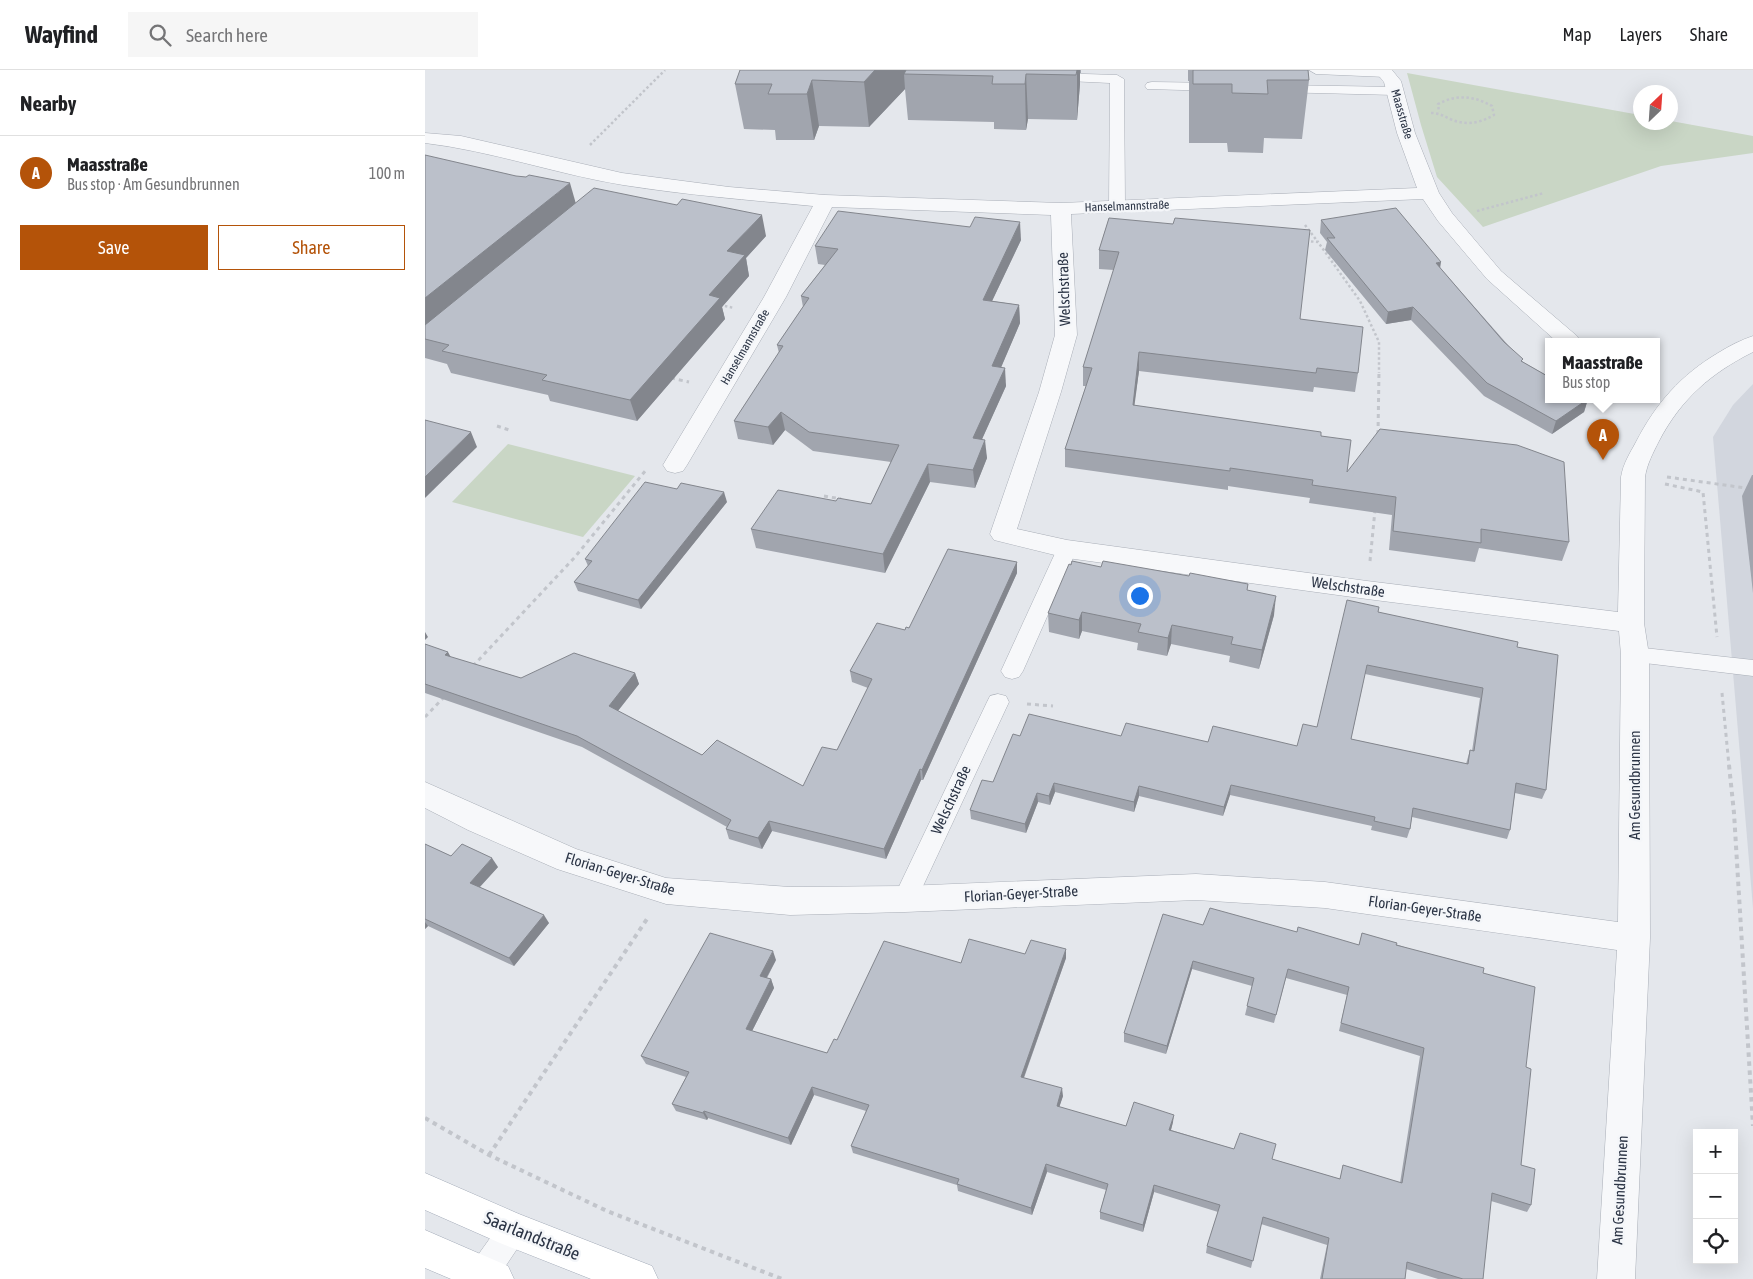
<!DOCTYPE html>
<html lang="en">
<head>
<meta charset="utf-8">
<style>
	:root { --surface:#fff; --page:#f6f6f6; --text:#202124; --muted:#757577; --line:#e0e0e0; --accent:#b45309 }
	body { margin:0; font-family:"Asap Condensed",sans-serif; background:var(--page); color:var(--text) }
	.controls { position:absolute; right:15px; bottom:15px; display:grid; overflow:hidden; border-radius:0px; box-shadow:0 5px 20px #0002 }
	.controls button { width:45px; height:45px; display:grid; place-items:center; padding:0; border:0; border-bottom:1px solid var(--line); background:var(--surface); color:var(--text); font:25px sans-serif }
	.compass { position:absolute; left:1208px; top:15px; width:45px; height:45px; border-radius:50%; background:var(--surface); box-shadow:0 5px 20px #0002; rotate:25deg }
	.you { position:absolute; left:714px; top:525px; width:18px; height:18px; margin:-12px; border:4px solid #fff; border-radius:50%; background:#1a73e8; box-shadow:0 0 0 8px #1a73e833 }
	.badge { display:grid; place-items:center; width:32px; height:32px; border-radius:50%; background:var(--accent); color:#fff; font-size:16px; font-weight:700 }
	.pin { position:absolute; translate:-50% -41px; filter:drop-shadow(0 1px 2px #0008) }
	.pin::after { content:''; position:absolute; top:26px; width:18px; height:15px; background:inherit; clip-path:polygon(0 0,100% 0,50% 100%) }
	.popup { position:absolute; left:1120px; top:268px; width:115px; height:65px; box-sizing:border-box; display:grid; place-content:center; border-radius:0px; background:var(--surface); filter:drop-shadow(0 1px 4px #0005); font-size:16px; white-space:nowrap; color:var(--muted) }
	.popup b { font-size:19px; color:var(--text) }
	.popup::after { content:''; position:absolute; left:50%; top:100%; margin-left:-10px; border:10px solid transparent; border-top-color:var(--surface) }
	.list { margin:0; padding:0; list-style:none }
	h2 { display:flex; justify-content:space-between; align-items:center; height:65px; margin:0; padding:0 20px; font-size:21px }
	h2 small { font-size:16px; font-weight:400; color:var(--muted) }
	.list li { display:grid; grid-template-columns:32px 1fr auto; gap:15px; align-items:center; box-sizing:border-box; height:75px; padding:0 20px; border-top:1px solid var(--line) }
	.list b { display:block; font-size:19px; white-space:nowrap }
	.list p { margin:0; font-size:16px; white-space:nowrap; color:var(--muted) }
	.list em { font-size:16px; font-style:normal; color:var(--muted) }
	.actions { display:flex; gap:10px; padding:15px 20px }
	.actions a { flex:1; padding:11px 0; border:1px solid var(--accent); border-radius:0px; text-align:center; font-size:18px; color:var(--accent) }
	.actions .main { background:var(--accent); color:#fff }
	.icon { flex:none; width:28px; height:28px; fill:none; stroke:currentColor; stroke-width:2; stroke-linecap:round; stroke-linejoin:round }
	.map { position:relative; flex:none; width:1328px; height:1209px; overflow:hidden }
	header { display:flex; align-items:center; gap:30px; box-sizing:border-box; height:70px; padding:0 25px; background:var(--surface); border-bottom:1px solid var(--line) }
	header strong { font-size:24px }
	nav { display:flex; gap:28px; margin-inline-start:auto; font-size:18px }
	.search { width:350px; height:45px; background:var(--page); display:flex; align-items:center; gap:12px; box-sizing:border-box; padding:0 18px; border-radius:0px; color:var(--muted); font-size:19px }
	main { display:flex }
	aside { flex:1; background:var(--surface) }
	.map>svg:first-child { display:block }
	.built { fill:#d2d6de }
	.green { fill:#c9d6c5 }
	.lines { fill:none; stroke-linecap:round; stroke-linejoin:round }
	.lane-casing { stroke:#a9aeb7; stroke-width:1 }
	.street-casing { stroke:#a9aeb7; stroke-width:1 }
	.primary-casing { stroke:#a3abb8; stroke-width:1 }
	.path-far2 { stroke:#c2c5cb; stroke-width:2.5; stroke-dasharray:2.5 2.5; stroke-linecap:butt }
	.path-far1 { stroke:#c2c5cb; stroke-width:3; stroke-dasharray:4 4; stroke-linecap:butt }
	.path { stroke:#c2c5cb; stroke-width:4; stroke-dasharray:4.5 4.5; stroke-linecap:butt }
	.lane { fill:#f7f8fa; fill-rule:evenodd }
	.street { fill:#f7f8fa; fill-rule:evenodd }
	.primary { fill:#fff; fill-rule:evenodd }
	.wall { fill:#a1a5ae; fill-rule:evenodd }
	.shaded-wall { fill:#83868d }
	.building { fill:#bbc0ca; stroke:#83868d; fill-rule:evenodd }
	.labels { text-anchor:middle; stroke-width:5; stroke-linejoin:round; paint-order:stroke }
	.far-street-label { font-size:12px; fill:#2b3445; stroke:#f4f6f9 }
	.street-label { font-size:15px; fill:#2b3445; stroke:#f4f6f9 }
	.near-street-label { font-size:18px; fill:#2b3445; stroke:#f4f6f9 }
</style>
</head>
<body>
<header>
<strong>Wayfind</strong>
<div class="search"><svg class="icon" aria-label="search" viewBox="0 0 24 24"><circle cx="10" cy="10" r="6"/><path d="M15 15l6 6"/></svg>Search here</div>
<nav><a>Map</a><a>Layers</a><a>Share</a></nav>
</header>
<main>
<aside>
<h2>Nearby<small></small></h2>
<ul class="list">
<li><span class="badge">A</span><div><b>Maasstraße</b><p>Bus stop · Am Gesundbrunnen</p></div><em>100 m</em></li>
</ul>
<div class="actions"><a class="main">Save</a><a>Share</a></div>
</aside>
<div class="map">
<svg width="1328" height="1209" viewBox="0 0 1328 1209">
	<rect width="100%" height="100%" fill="#e4e7ec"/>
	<!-- built -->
	<path class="built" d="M1328,314v524l-40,-471 20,-32z"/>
	<!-- green -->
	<g class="green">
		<path d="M982,3l233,42 1,7h30v-1l82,15v17l-92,13 -178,61 -46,-50 -16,-52z"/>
		<path d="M83,374l127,32 -52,61 -131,-35z"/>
	</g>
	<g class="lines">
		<defs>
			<g id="lane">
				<path d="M884,0h81l3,3 -7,4 -70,-3z"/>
				<path d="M627,3l65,2 7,4 1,127 -3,3h-10l-3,-3 1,-123 -63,-3 -2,-3z"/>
				<path d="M727,12l66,1 7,4 -7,4 -71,-2 -2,-3 2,-3z"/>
				<path d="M856,15l114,2 7,4 -7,4 -119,-3 -2,-3 2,-3z"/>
				<path d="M642,472l7,2 3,5 -54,122 -4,6 -7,2 -7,-2 -4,-6 56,-122 3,-5z"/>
				<path d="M1210,577l118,13v16l-125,-15 -3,-6 3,-6z"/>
				<path d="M573,624l8,2 3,6 -92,197 -3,7 -9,3 -9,-3 -3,-7 94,-197 3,-6z"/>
				<path d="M88,1146l10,4 4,10 -4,10 -26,39h-34l5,-10 35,-49z"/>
			</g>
			<path id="street" d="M949,0h18l9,11 14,52 24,60 13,20 49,58 76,65 3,5h-24l-69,-62 -49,-58 -15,-22 -352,15 6,121 -16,57 -44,137 50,11 300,41 251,31 3,-135c2,-13 9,-24 15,-35 20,-39 45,-67 82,-89 11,-7 23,-13 35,-17v16c-42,21 -72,47 -94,89 -6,12 -12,23 -14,36l-1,146 5,32 1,283 -15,341h-38l20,-329 -292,-42 -129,-8 -291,12 -115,3 -124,-11 -109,-35 -89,-39 -43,-22v-26l151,67 90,29 124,9 115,-1 291,-12 129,8 293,40 3,-267 -2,-24 -252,-32 -300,-41 -73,-18 -4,-6 49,-142 16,-57 -4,-120 -219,-8 -46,90 -99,168 -4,6 -8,2 -8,-2 -4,-6 101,-168 49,-91c-64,-6 -127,-11 -190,-21 -67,-11 -131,-34 -198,-42v-10l36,3 161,37 107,14 96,8 236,8 356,-15 -20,-55 -13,-51z"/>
			<g id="primary">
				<path d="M0,1103l94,41 133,52 6,13h-67l-91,-36 -75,-33z"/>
				<path d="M0,1160l83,36 6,13h-63l-26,-11z"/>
			</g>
		</defs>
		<!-- lane casing -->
		<use href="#lane" class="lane-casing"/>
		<!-- street casing -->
		<use href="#street" class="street-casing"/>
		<!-- primary casing -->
		<use href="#primary" class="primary-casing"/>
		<!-- path-far2 -->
		<g class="path-far2">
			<path d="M1006,43c8,0 13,3 19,6 16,7 30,4 44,-4l-2,-9c-18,-10 -35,-12 -54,-2l1,8"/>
			<path d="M165,75l75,-75"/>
			<path d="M1052,141l67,-18"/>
			<path d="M880,155l13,17"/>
			<path d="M881,171l12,1 42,59 19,41v31"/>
			<path d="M295,235l14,3"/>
		</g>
		<!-- path-far1 -->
		<g class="path-far1">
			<path d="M246,308l18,4"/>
			<path d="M72,356l15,5"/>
			<path d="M953,364l1,-63"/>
			<path d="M1242,407l86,12"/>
			<path d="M1240,414l38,8 14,145"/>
			<path d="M399,426l17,3"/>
			<path d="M945,491l5,-51"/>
			<path d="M48,596l102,-109 71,-87"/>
			<path d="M1297,623l7,73"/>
			<path d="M602,634l26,2"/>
			<path d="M0,647l20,-21"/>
		</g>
		<!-- path -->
		<g class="path">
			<path d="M1304,695l5,48 19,313"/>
			<path d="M0,1048l64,37 118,56 175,68"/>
			<path d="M64,1085l158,-236"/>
		</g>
		<!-- lane -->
		<use href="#lane" class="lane"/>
		<!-- street -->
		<use href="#street" class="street"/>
		<!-- primary -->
		<use href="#primary" class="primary"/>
	</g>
	<!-- wall -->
	<g class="wall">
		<path d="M315,0h341v3h-1v11l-3,36 -49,-1 -2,11 -32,-1v-7l-86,-2 -3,-31 -36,38 -50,-1 -5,14h-38l-1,-10 -31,-1 -9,-45z"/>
		<path d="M763,0h120l1,10 -7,59 -38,-1 -1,15 -35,-1 -1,-9h-38v-62h-1z"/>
		<path d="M0,85l151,48 190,33 -20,22 3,18 -27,31 3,12 -88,102 -87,-20 -2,-6 -97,-22 -4,-9 -22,-6z"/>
		<path d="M684,148l191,101 58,54 -3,19 -41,-5 -1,5 -174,-21 -5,34 187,31 26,36 222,70 -7,19 -83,-13 -4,14 -86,-12 3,-35 -83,-12 1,-5 -82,-12v4l-163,-23v-18l21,-63h-3v-19l31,-97 -15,-1v-19z"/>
		<path d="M896,150l119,48 83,94 65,37 -4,13 -32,22 -68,-38 -73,-76 -25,4 -61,-74 2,-8 -7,-9z"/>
		<path d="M596,170l-29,61 27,4 1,18 -19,44 5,19 -24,53 5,19 -12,30 -45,-6 -45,91 -129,-25 -5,-19 85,-28 35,3 20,-42 -78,-11 -28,-21 -12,15 -35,-6 -4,-18 45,-68 -2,-8 26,-38 -2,-11 24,-31 -7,-1 -3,-18z"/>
		<path d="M1327,405h1v118l-11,-97z"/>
		<path d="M302,432l-86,107 -63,-18 -4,-9 14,-16 -3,-7z"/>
		<path d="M592,492v11l-94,207h-2l-35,79 -114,-28 -10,18 -33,-10 -3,-10 1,-2 -145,-80 -157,-54v-49l26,13 70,21 114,-5 4,11 -21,27 84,44 101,31 34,-36 31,-62 -16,-6 -2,-11 55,-41z"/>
		<path d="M646,495l30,2 147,17 -1,6 27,25 -15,54 -30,-7 1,-6 -59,-12 -4,12 -30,-6 1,-7 -56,-12 -3,8 -30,-7 -1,-19z"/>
		<path d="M953,542l139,35 29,143 -4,9 -27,-6 -5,37 -3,9 -95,-22 -2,12 -3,9 -36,-8 1,-4 -142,-31 -7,21 -84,-20 -5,16 -79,-20 -5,13 -12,-3 -12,31 -55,-14 -1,-9 23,-28 27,-46h101l87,6 89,4 20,-19zM940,604l115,24 -8,53 -2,-1 -4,14 -115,-25z"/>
		<path d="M0,774l26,12 47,11 -18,20 69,36 -35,43 -86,-40 -3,3z"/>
		<path d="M778,855l94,7 62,13 3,-12 121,40 43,94 -5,98 10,40 -4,7 -36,-11 -8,78h-45l-32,-10 -1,10h-85l7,-34 -66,-21 -10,44 -45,-15 1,-7 11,-34 -64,-20 -11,40 -43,-13v-7l6,-22 -59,-18 -15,43 -74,-24 -1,-6 -104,-32 -2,-7 15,-35 -52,-16 -23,50 -83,-27 -1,2 -31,-9 -4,-7 14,-27 -40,-13 -5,-8 135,-96 -9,18 4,1 3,9 -22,43 75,22 10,-13 124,-77 64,-9 41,4 -42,120 39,18 -4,11 67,19 47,-4 -2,8 63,19 38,10 68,20 3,-14 57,18 20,-127 -81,-25 8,-36 -61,-17 -12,45 -29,-8 7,-29 -60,-17 -26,85 -42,-12v-9z"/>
	</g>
	<!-- shaded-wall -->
	<g class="shaded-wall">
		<path d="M450,0h33l-4,4 1,15 -36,38 -5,-45z"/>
		<path d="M652,0h3v14l-3,36z"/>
		<path d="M601,4l2,45 -2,11 -1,-46z"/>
		<path d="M387,10l7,46 -5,14 -7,-46z"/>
		<path d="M145,113l6,21 -151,123v-29z"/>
		<path d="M337,145l4,21 -20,22 3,18 -27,31 3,12 -88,102 -7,-21 79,-105 18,-44z"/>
		<path d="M595,152l1,18 -37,78 -1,-18z"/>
		<path d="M1016,192l-2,13 -3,-12z"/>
		<path d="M594,235l1,18 -26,61 -2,-18z"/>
		<path d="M988,237l-2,13 -25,4 2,-12z"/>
		<path d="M714,282v19l-7,53 1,-19z"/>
		<path d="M580,298l1,18 -32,71 -1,-19z"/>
		<path d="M1163,329l-4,13 -32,22 4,-13z"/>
		<path d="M356,342l4,18 -12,15 -5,-18z"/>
		<path d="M46,362l6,15 -52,51v-21z"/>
		<path d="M560,370l2,18 -12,30 -2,-18z"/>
		<path d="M503,394l2,18 -45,91 -2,-19z"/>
		<path d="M299,422l3,10 -86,107 -3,-9z"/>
		<path d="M592,492v11l-94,207 -1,-10z"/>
		<path d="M851,526l-2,19 -15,54 3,-19z"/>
		<path d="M657,542v19l-3,8v-19z"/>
		<path d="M747,555l-1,19 -4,12 1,-18z"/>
		<path d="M0,562l3,5 -3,3z"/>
		<path d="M23,582l6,11 -9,-8z"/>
		<path d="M210,603l4,11 -26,33 -4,-11z"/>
		<path d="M495,699l1,11 -35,79 -2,-10z"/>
		<path d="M629,713l1,9 -5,13 -1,-9z"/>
		<path d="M806,715l-1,10 -7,21 1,-9z"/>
		<path d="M714,716v10l-5,16v-10z"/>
		<path d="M612,723l1,9 -12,31 -1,-9z"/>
		<path d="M344,751l3,10 -10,18 -4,-11z"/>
		<path d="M67,788l6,9 -23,25 -5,-9z"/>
		<path d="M119,845l5,8 -35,43 -5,-8z"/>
		<path d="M0,852l3,4 -3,3z"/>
		<path d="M641,879v9l-45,127v-8z"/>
		<path d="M348,881l3,9 -13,24 -3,-8z"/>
		<path d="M768,891l-1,8 -26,85 1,-8z"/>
		<path d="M346,909l3,9 -25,49 -3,-8z"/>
		<path d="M387,1017l2,8 -23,50 -3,-7z"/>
		<path d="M637,1018l1,8 -6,18v-8z"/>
		<path d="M279,1041l4,7 -1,2 -4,-7z"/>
		<path d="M749,1045l-1,7 -4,15v-7z"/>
		<path d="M621,1094l1,8 -15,43 -1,-7z"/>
		<path d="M729,1115v7l-11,40v-7z"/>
	</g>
	<!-- building -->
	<g class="building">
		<path d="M315,0h135l-11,12 -52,-2 -5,14h-39l4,-10h-37z"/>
		<path d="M481,0h171l-1,5 -50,-1 -1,10h-33l1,-8 -89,-2z"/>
		<path d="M768,0h115l1,10h-42l1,14 -36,-1v-9h-39z"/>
		<path d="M0,85l91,21 10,1 3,-2 41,8 -145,115z"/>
		<path d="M169,118l83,17 5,-6 80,16 -35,36 18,4 -36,40 11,3 -90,102 -88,-20 5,-5 -105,-24 7,-6 -24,-6v-14z"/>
		<path d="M971,138l45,54 -5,1 68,79 19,17 -2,2 28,16v22h39l-32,22 -69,-38 -74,-76 -25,5 -61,-74h8l-14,-18z"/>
		<path d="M413,141l132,16 5,-10 45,5 -37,78 36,5 -27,61 13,2 -32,70 12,2 -12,30 -45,-6 -45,90 -132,-25 27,-39 58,11 2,-3 33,6 28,-59 -90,-13 -28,-20 -13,15 -34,-6 49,-75 -6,-1 32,-47 -8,-2 37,-47 -23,-3z"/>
		<path d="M684,148l64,6 2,-6 135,12 -10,89 63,8 -5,46 -41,-5 -1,5 -177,-21 -6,53 188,27v4l30,4 -4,32 33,-43 137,16 47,17 5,80 -88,-13v14l-88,-12 3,-34 -84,-12 1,-5 -83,-12v3l-165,-22 27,-81 -9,-1 36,-115 -20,-2z"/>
		<path d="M0,350l46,12 -46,45z"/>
		<path d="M220,412l32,7 4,-6 43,9 -86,108 -64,-18 18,-21 -7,-2z"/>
		<path d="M523,479l69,13 -95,208 -2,-1 -36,80 -115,-28 -11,17 -32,-9 5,-9 -154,-84 -152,-52v-40l23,8 -3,3 76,23 53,-25 61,20 -26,33 93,49 15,-15 86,46 19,-39 15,3 35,-71 -22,-8 27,-48 28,7 1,-3 3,1z"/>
		<path d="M647,491l29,6 2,-6 86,15 1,-3 58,11 -1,6 29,6 -14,54 -31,-6 2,-7 -61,-12 -4,13 -30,-6 3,-8 -59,-12 -3,8 -31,-7 21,-49 2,1z"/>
		<path d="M922,530l32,7 -1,5 140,30 -1,5 41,8 -12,135 -30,-7 -6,47 -97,-22 -3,21 -36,-8 1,-4 -144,-32 -7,22 -85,-21 -5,16 -80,-19 -5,13 -12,-3 -12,31 -55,-14 12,-30 11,2 20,-48 7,2 9,-22 92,22 5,-13 82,19 5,-16 84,20 6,-22 14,3zM942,595l116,23 -9,63 -4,-1 -2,14 -117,-25z"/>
		<path d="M0,774l26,12 11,-12 30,14 -22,25 74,32 -35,43 -84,-39z"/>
		<path d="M785,838l87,24 1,-5 61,18 3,-12 35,10 -1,2 88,23 -1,5 52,14 -9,80 5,2 -10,96 14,4 -4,36 -39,-12 -9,86h-20l-56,-17 -2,17h-83l7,-41 -66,-21 -10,44 -46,-15 13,-41 -66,-20 -11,40 -43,-13 8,-28 -62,-20 -15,44 -74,-24 2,-5 -108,-33 18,-41 -57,-18 -24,51 -84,-27 -1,2 -31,-9 17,-32 -48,-16 69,-123 63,18 -13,25 11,3 -25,50 81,24 7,-14 3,1 47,-99 77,22 8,-24 56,15 6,-14 35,9 -45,128 41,11 -5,18 69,20 8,-24 40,13 -5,15 65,19 6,-16 36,11 -4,15 68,20 3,-14 59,18 22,-135 -83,-25 8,-36 -61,-18 -12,46 -29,-9 7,-28 -61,-17 -26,85 -43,-13 39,-119 40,11z"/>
	</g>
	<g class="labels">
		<!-- far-street labels -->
		<g class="far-street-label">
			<text transform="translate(977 44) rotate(74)" y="4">Maasstraße</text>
			<text transform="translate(702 136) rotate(-2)" y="4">Hanselmannstraße</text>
			<text transform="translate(320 277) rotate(-60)" y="4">Hanselmannstraße</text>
		</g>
		<!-- street labels -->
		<g class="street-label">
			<text transform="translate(639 219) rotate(-92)" y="5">Welschstraße</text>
			<text transform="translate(923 517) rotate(8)" y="5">Welschstraße</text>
			<text transform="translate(1210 715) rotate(-90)" y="5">Am Gesundbrunnen</text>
			<text transform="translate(526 730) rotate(-65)" y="5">Welschstraße</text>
			<text transform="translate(195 804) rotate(17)" y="5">Florian-Geyer-Straße</text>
			<text transform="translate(596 824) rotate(-3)" y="5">Florian-Geyer-Straße</text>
			<text transform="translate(1000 839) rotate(8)" y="5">Florian-Geyer-Straße</text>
			<text transform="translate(1195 1120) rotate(-87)" y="5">Am Gesundbrunnen</text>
		</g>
		<!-- near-street labels -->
		<g class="near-street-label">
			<text transform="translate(107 1166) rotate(22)" y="6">Saarlandstraße</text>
		</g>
	</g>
</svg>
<div class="controls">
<button>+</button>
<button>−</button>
<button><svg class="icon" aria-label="locate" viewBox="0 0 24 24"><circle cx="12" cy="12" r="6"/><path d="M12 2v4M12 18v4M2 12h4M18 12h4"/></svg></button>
</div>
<svg class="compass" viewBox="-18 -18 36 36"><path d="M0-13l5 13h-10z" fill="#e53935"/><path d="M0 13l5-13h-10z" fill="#757577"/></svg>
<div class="you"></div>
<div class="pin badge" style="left:1178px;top:390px">A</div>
<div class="popup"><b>Maasstraße</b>Bus stop</div>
</div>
</main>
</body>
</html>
